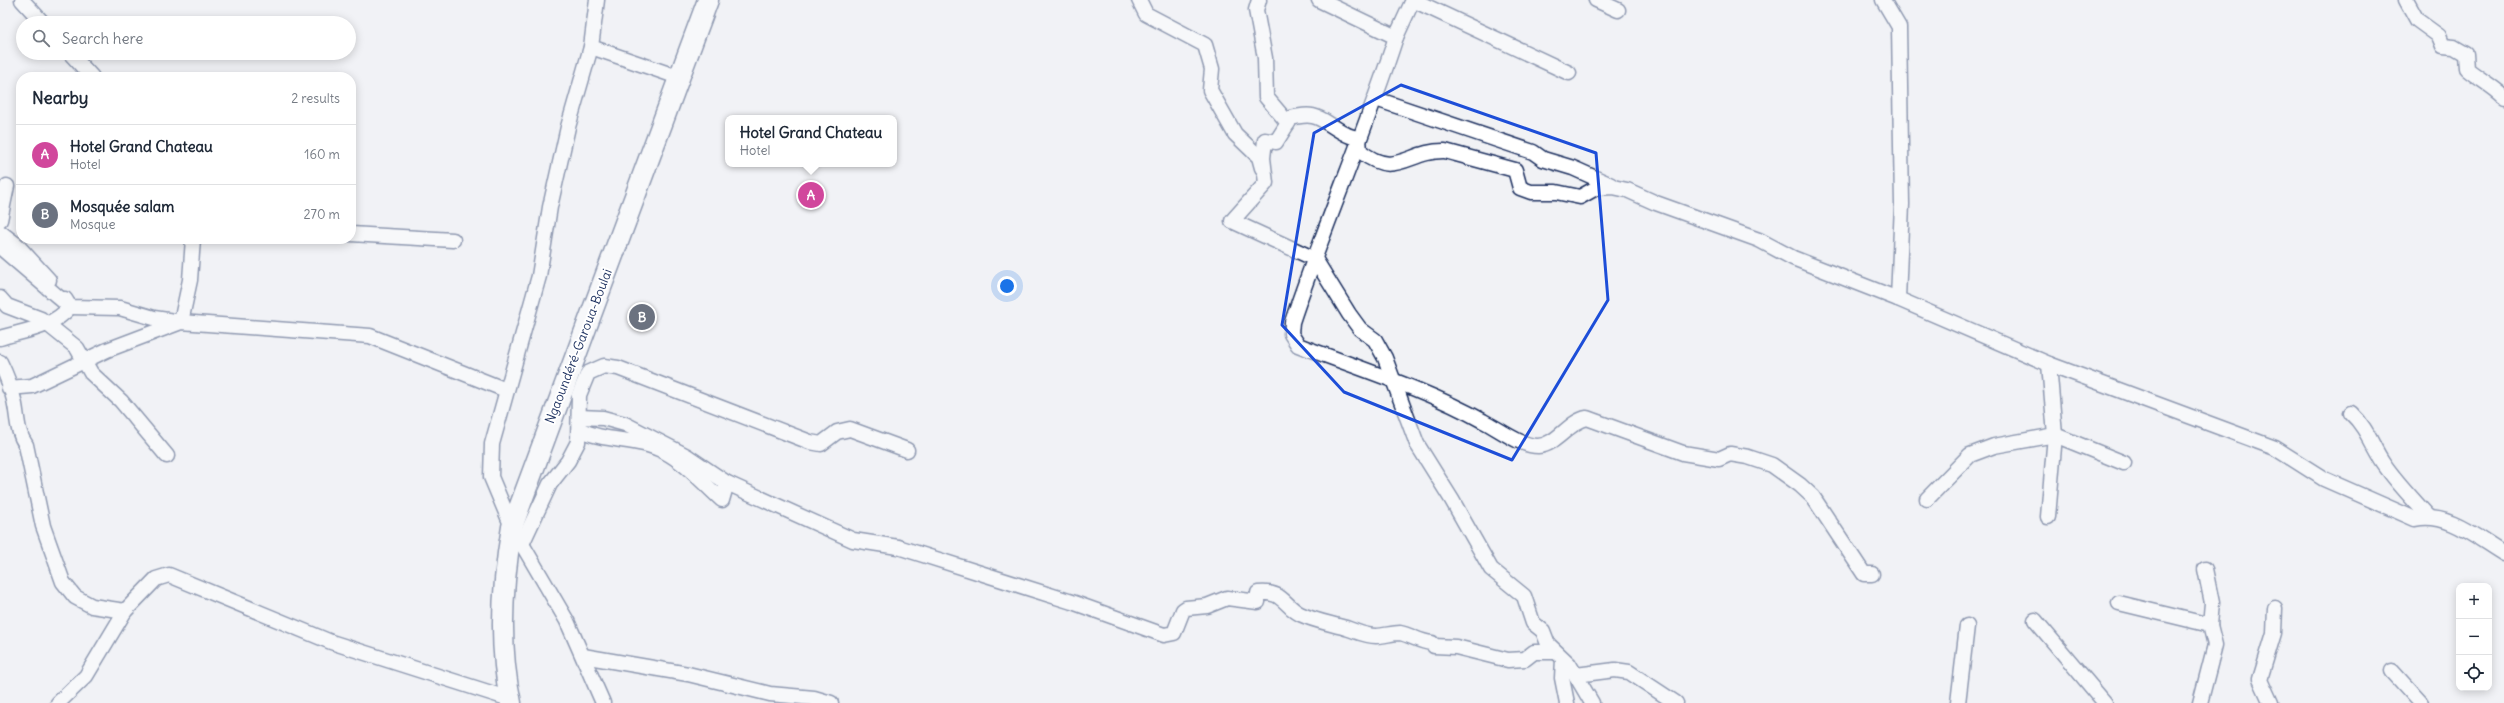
<!DOCTYPE html>
<html lang="en">
<head>
<meta charset="utf-8">
<style>
	:root { --surface:#fff; --page:#f6f6f7; --text:#1f2937; --muted:#747a83; --line:#e0e1e3; --accent:#1f6fb2 }
	body { margin:0; font-family:Delius,sans-serif; background:var(--page); color:var(--text) }
	.controls { position:absolute; right:12px; bottom:12px; display:grid; overflow:hidden; border-radius:8px; box-shadow:0 2px 10px #0003 }
	.controls button { width:36px; height:36px; display:grid; place-items:center; padding:0; border:0; border-bottom:1px solid var(--line); background:var(--surface); color:var(--text); font:20px sans-serif }
	.you { position:absolute; left:1007px; top:286px; width:14px; height:14px; margin:-10px; border:3px solid #fff; border-radius:50%; background:#1a73e8; box-shadow:0 0 0 6px #1a73e833 }
	.badge { display:grid; place-items:center; width:26px; height:26px; border-radius:50%; background:var(--accent); color:#fff; font-size:13px; font-weight:700 }
	.pin { position:absolute; translate:-50% -50%; border:2px solid #fff; box-shadow:0 1px 4px #0006 }
	.popup { position:absolute; left:725px; top:115px; width:172px; height:52px; box-sizing:border-box; display:grid; place-content:center; border-radius:8px; background:var(--surface); filter:drop-shadow(0 1px 3px #0005); font-size:13px; white-space:nowrap; color:var(--muted) }
	.popup b { font-size:15px; color:var(--text) }
	.popup::after { content:''; position:absolute; left:50%; top:100%; margin-left:-8px; border:8px solid transparent; border-top-color:var(--surface) }
	.list { margin:0; padding:0; list-style:none }
	h2 { display:flex; justify-content:space-between; align-items:center; height:52px; margin:0; padding:0 16px; font-size:17px }
	h2 small { font-size:13px; font-weight:400; color:var(--muted) }
	.list li { display:grid; grid-template-columns:26px 1fr auto; gap:12px; align-items:center; box-sizing:border-box; height:60px; padding:0 16px; border-top:1px solid var(--line) }
	.list b { display:block; font-size:15px; white-space:nowrap }
	.list p { margin:0; font-size:13px; white-space:nowrap; color:var(--muted) }
	.list em { font-size:13px; font-style:normal; color:var(--muted) }
	.icon { flex:none; width:22px; height:22px; fill:none; stroke:currentColor; stroke-width:2; stroke-linecap:round; stroke-linejoin:round }
	.map { position:relative; flex:none; width:2504px; height:703px; overflow:hidden }
	.search { position:absolute; background:var(--surface); box-shadow:0 2px 10px #0003; left:16px; top:16px; width:340px; height:44px; display:flex; align-items:center; gap:10px; box-sizing:border-box; padding:0 14px; border-radius:22px; color:var(--muted); font-size:15px }
	.panel { position:absolute; background:var(--surface); box-shadow:0 2px 10px #0003; left:16px; top:72px; width:340px; height:172px; border-radius:16px }
	.map>svg:first-child { display:block }
	.lines { fill:none; stroke-linecap:round; stroke-linejoin:round }
	.minor-casing { stroke:#1b2f5e; stroke-width:17 }
	.highway-casing { stroke:#1b2f5e; stroke-width:23 }
	.minor { stroke:#fff; stroke-width:14 }
	.highway { stroke:#fff; stroke-width:20 }
	.marked { fill:none; stroke:#1d4ed8; stroke-width:3; stroke-linejoin:round }
	.labels { text-anchor:middle; stroke-width:4; stroke-linejoin:round; paint-order:stroke }
	.street-label { font-size:13px; fill:#1b2f5e; stroke:#fff }
</style>
</head>
<body>
<div class="map">
<svg width="2504" height="703" viewBox="0 0 2504 703">
	<rect width="100%" height="100%" fill="#f1f2f5"/>
	<filter id="ink" filterUnits="userSpaceOnUse"><feTurbulence type="fractalNoise" baseFrequency=".025" numOctaves="2"/><feDisplacementMap in="SourceGraphic" scale="8" xChannelSelector="R" yChannelSelector="G"/><feConvolveMatrix kernelMatrix="1 2 1 2 8 2 1 2 1" color-interpolation-filters="sRGB"/></filter>
	<g filter="url(#ink)">
		<g class="lines">
			<defs>
				<g id="minor">
					<path d="M22,0l21,23"/>
					<path d="M597,0l-6,47 -23,80 -18,80 -11,69 -47,168 -1,33 21,50 55,94 36,82"/>
					<path d="M1139,0l7,14 59,31 7,24 -2,21 25,44 24,23 3,11"/>
					<path d="M1259,0l-3,10 9,48 1,39 22,26 -12,19 -11,-2 -2,18 3,25 -34,38 83,38 34,55 11,15 15,11 10,18 32,86 35,56 39,69 33,27 9,27 10,8 5,13 21,20 23,39"/>
					<path d="M1319,0l77,37 17,-37"/>
					<path d="M1413,0l156,73"/>
					<path d="M1596,0l22,10"/>
					<path d="M1883,0l16,27 3,177 -4,95"/>
					<path d="M2406,0l11,20 22,16 4,10 11,1 12,7 1,15c12,10 26,17 37,28"/>
					<path d="M1396,37c-31,96 -72,189 -104,285l-1,12 7,11c60,23 130,45 185,76 16,8 37,25 55,25 19,-1 31,-25 49,-28l96,35 36,6 11,-5 18,3 24,8 28,20 13,12 51,77h8"/>
					<path d="M591,47l87,30"/>
					<path d="M70,53l22,24"/>
					<path d="M1376,99l157,53 10,7 30,9 38,17"/>
					<path d="M1288,123v-4c30,-9 32,1 56,14 4,3 10,4 15,6l1,12c36,29 48,-1 85,0l70,19 5,18 11,4h25l24,5 16,-9 17,-1 14,3 29,13 103,37 34,18 105,41 151,65 226,84 49,31 91,40c33,-7 62,19 89,35"/>
					<path d="M0,220l7,-34"/>
					<path d="M0,232l17,13 32,35"/>
					<path d="M351,234l102,6"/>
					<path d="M0,247l70,60 50,1 34,10 27,4 189,14 136,54"/>
					<path d="M0,298l7,8 34,13 36,29 14,25 30,28 46,55"/>
					<path d="M0,338c26,-8 52,-10 70,-31l-5,-8"/>
					<path d="M0,362c6,12 11,25 14,38 4,16 2,31 12,45l17,81 20,56 12,15 17,9 33,5"/>
					<path d="M9,388l23,-2 75,-36 74,-28 9,-42 3,-41"/>
					<path d="M2351,413c17,16 20,32 33,51 13,19 29,35 44,52"/>
					<path d="M579,417l24,1 22,6 62,32 40,27 126,57 45,7 174,55 92,33 10,-2 9,-23 3,-2 21,-2 20,-8 31,4v-9c25,-3 26,13 42,21 15,7 33,10 49,15 9,3 17,7 27,7 8,0 16,-3 24,-3 11,2 19,9 32,10l2,3 22,1 52,13 17,-1 9,-7h21"/>
					<path d="M579,429c26,14 60,8 86,23 21,11 39,32 57,48l5,-17"/>
					<path d="M1927,499l43,-44 24,-9 61,-11 69,28"/>
					<path d="M2048,517l7,-82 -6,-71"/>
					<path d="M522,544l28,-60 18,-23 10,-19 1,-47 9,-22 16,-7 14,2 192,74 11,2 16,-12 13,-3 57,21"/>
					<path d="M2205,569l7,34 -2,22"/>
					<path d="M2119,603l91,22 5,20 -15,58"/>
					<path d="M2035,620l70,83"/>
					<path d="M583,656l105,18 82,20 44,4 17,5"/>
					<path d="M1563,659l-1,19 5,25"/>
					<path d="M2392,671l29,32"/>
					<path d="M1576,675l39,-5 14,2 47,31"/>
					<path d="M58,703l28,-27 39,-65 31,-32 13,-4 162,67 179,57"/>
					<path d="M1958,703l9,-77"/>
					<path d="M2271,703l-11,-24 14,-46 1,-25"/>
				</g>
				<path id="highway" d="M511,703c-13,-58 -9,-118 1,-176l196,-527"/>
			</defs>
			<!-- minor casing -->
			<use href="#minor" class="minor-casing"/>
			<!-- highway casing -->
			<use href="#highway" class="highway-casing"/>
			<!-- minor -->
			<use href="#minor" class="minor"/>
			<!-- highway -->
			<use href="#highway" class="highway"/>
		</g>
	</g>
	<!-- marked area -->
	<path d="M0 0H2504V703H0ZM1401,85l195,68 12,147 -96,160 -168,-68 -62,-67 32,-192z" fill="#f1f2f5" fill-opacity=".55" fill-rule="evenodd"/>
	<path class="marked" d="M1401,85l195,68 12,147 -96,160 -168,-68 -62,-67 32,-192z"/>
	<g class="labels">
		<!-- street labels -->
		<g class="street-label">
			<text transform="translate(578 346) rotate(-69)" y="5">Ngaoundéré-Garoua-Boulai</text>
		</g>
	</g>
</svg>
<div class="controls">
<button>+</button>
<button>−</button>
<button><svg class="icon" aria-label="locate" viewBox="0 0 24 24"><circle cx="12" cy="12" r="6"/><path d="M12 2v4M12 18v4M2 12h4M18 12h4"/></svg></button>
</div>
<div class="you"></div>
<div class="pin badge" style="left:811px;top:195px;background:#d1479c">A</div>
<div class="popup"><b>Hotel Grand Chateau</b>Hotel</div>
<div class="pin badge" style="left:642px;top:317px;background:#6b7280">B</div>
<div class="search"><svg class="icon" aria-label="search" viewBox="0 0 24 24"><circle cx="10" cy="10" r="6"/><path d="M15 15l6 6"/></svg>Search here</div>
<section class="panel">
<h2>Nearby<small>2 results</small></h2>
<ul class="list">
<li><span class="badge" style="background:#d1479c">A</span><div><b>Hotel Grand Chateau</b><p>Hotel</p></div><em>160 m</em></li>
<li><span class="badge" style="background:#6b7280">B</span><div><b>Mosquée salam</b><p>Mosque</p></div><em>270 m</em></li>
</ul>
</section>
</div>
</body>
</html>
